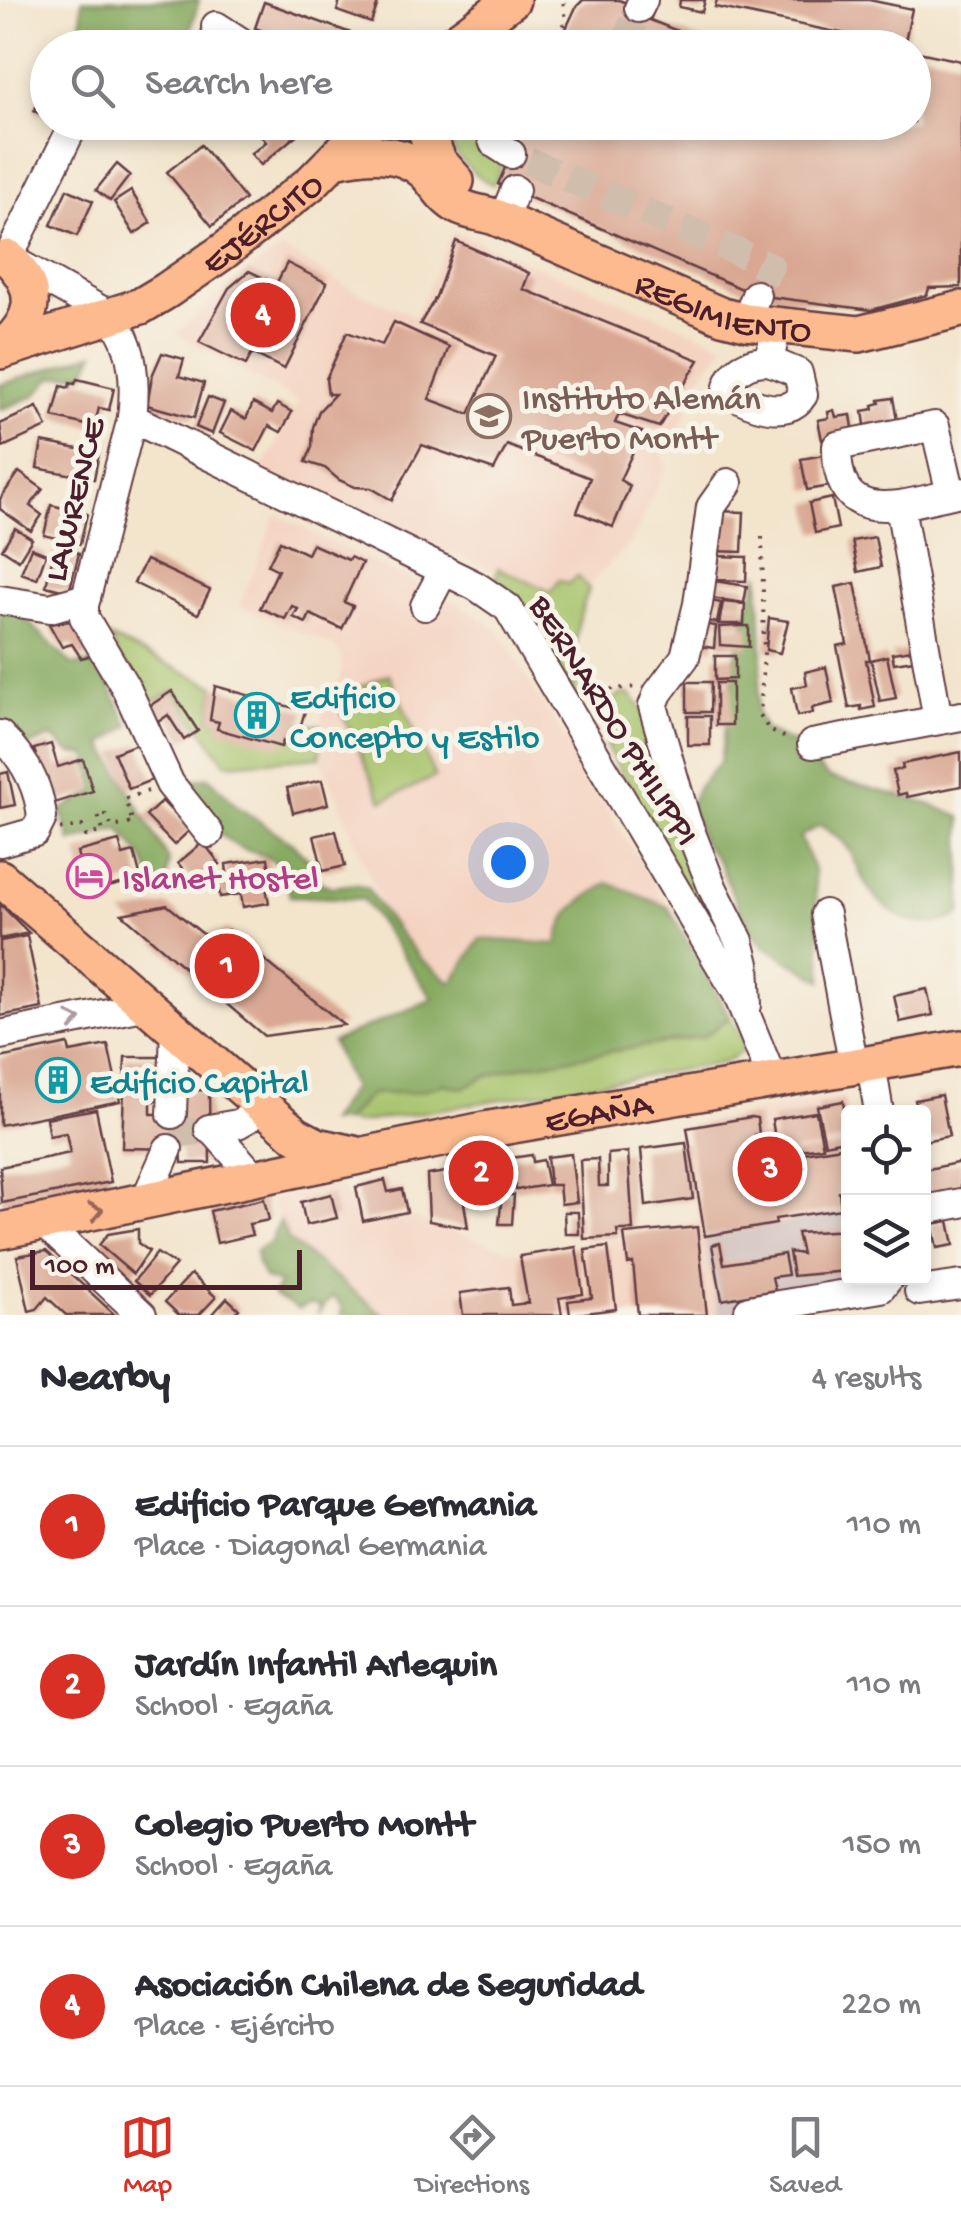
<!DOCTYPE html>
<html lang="en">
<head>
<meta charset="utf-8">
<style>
	:root { --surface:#fff; --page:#f7f7f7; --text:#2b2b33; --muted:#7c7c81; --line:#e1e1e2; --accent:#d93025 }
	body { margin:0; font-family:"Gochi Hand",sans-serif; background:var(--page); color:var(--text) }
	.controls { position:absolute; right:30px; bottom:30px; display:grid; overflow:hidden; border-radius:10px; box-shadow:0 5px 15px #0003 }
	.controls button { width:90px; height:90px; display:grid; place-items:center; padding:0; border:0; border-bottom:2px solid var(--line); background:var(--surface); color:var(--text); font:50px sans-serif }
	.scale { position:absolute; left:30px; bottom:25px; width:272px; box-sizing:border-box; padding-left:10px; border:5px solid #4a1f2b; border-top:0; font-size:28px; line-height:35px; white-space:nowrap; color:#4a1f2b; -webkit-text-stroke:8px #f7f3e8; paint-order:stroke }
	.you { position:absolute; left:508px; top:862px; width:35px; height:35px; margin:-25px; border:8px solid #fff; border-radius:50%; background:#1a73e8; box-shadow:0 0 0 15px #1a73e833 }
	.badge { display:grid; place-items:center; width:65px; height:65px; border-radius:50%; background:var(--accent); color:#fff; font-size:32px; font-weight:700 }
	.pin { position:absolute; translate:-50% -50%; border:5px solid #fff; box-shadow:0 2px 10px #0006 }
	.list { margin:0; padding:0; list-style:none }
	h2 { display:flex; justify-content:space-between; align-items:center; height:130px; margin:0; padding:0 40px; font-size:42px }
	h2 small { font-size:32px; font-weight:400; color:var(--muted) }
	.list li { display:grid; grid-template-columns:65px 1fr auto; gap:30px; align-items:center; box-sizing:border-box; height:160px; padding:0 40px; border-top:2px solid var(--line) }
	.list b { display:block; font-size:38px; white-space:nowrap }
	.list p { margin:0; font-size:32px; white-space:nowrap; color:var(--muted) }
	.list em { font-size:32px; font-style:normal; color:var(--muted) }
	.icon { flex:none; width:55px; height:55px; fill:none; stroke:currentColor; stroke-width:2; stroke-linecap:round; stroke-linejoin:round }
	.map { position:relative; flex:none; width:961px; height:1315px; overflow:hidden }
	.search { position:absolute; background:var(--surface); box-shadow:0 5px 15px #0003; left:30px; right:30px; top:30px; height:110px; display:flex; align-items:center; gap:25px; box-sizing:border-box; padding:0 35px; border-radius:55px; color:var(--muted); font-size:38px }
	.sheet { height:770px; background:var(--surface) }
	nav { display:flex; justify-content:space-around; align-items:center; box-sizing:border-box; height:140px; border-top:2px solid var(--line); background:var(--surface); font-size:28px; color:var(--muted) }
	nav a { display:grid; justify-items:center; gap:5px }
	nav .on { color:var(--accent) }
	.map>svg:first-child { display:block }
	.built { fill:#f4d3c1 }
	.industrial { fill:#d0c0bc }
	.green { fill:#a5c269; stroke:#78704a; stroke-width:2.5 }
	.forest { fill:#84a85d; stroke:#676444; stroke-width:2.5 }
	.building { fill:#d9a793 }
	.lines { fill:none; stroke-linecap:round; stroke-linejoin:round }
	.minor-tunnel { stroke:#d1bdac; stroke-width:28; stroke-dasharray:28 14; stroke-linecap:butt }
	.minor-casing { stroke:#633d43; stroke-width:32 }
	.major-casing { stroke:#633d43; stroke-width:40 }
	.path { stroke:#633d43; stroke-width:4; stroke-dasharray:2.5 8; stroke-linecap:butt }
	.minor { stroke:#fff; stroke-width:28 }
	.major { stroke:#fcba8e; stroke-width:35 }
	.oneway { stroke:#ae9aa0 }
	.oneway2 { stroke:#9a6558 }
	.labels { text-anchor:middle; stroke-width:10; stroke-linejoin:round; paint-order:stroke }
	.street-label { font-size:35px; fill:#4a1f2b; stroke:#f7f3e8 }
	.education-label { font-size:35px; fill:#785e54; stroke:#f7f3e8; text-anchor:start }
	.culture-label { font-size:35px; fill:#0d838f; stroke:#f7f3e8; text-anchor:start }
	.hotel-label { font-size:35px; fill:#b23c85; stroke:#f7f3e8; text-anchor:start }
</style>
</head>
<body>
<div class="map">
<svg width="961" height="1315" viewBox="0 0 961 1315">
	<rect width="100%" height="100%" fill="#f7f3e8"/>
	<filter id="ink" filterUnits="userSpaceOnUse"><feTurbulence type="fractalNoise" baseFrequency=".01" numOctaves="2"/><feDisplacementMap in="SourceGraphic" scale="20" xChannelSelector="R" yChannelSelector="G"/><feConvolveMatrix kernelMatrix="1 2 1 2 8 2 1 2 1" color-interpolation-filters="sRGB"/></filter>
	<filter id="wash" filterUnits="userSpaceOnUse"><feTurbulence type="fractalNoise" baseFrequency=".0048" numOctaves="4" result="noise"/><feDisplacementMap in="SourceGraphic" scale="40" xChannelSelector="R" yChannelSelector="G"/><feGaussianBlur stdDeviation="2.25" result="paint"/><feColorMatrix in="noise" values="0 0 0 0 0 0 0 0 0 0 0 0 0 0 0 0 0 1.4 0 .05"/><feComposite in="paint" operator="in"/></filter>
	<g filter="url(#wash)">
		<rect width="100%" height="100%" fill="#f3e4cc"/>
		<!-- built -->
		<g class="built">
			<path d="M453,231l272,114 -41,54 4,12 -26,48 6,4 -36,79 -44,44 -19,2 -11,-6 -12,11 -285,-121 38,-70 -123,-68 68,-61 39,-24 69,41 63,27z"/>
			<path d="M276,515l190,93 33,24 169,275 -60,-24 -47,41 -4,20 -77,-5 -27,44 -32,-24 -34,-41 -67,-161v-32l7,-33 13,-11 1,-24 -5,-10 -97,-41z"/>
			<path d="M841,1096l5,4 2,16v95l-145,26 15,78h-334l-95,-74 -19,-43 70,-16 21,44 50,-8 105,34 106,-13 78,-17 -15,-96z"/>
		</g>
		<!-- industrial -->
		<path class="industrial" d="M848,1211v67h28l-97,37h-61l-15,-78z"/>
		<!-- green -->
		<g class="green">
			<path d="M438,123h37l29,37 -11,25c-28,-14 -41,-36 -55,-62z"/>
			<path d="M498,568l53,24 8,-12 9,4 10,-8 11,13c-17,44 -14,58 -12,105l-4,3 -46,-87 -31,-32z"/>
			<path d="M110,638l105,48 -5,33 80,23 4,-13 5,2 1,-6h20v32l-94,7 -53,-74 -28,16z"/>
			<path d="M389,674l46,103 -53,24 -47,-103z"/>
			<path d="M624,693l7,2 11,14 70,191 25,79 -131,-233 10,-5 -4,-31 3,-12z"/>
			<path d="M730,1017l13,24v10l-20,12 -366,60 -13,-2 27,-27 44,-2 29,-8 19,4 21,-11 34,-10 186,-31z"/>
		</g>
		<!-- forest -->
		<g class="forest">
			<path d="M82,0h117l-13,47 -105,1z"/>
			<path d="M95,353l-10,20 -33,4 -17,19 -35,14v-25z"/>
			<path d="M759,573l3,80 -5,59 8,18 36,17 5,10 22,20 101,27 32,13v97c-40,23 -77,2 -98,-35 -6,-11 -9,-26 -18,-35 -6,-8 -17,-13 -25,-19l-20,12 14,33 9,111 -59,-35 -19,-23 -26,-61 -15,-18 -15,-38 9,-19 22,-25 17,-112z"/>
			<path d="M0,608l22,7 50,50 22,-2 7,3 28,60 -26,18 66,116 -5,36 -10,-9 -10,-28 -25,-30 -48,13 -10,-32 35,-19 -9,-36 -16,-2 -19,-16 -32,12 -20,-15z"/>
			<path d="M209,777l29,30 54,36 17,17 12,23 11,4 23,-3 12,4 20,30 34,41 31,24 28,-44 77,5c7,-37 22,-41 51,-61l60,24 62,110 -26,19 -186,31 -34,10 -21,11 -19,-4 -29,8 -44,2 -27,27 -15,1 23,-34 -20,-46 101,-43 -70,-100 -73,-3c-12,-59 -38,-29 -70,-63 -15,-16 -10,-39 -31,-52z"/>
			<path d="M280,1221l9,20 95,74h-43l1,-8 -9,-11 -16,19 4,-8 -11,-3 -12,5 -25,-14 7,-12 -15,-4 -8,-15 -1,-13 14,-8z"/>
		</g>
		<g id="blocks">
			<!-- building -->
			<g class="building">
				<path d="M340,0h39l-8,23 -34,-12z"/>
				<path d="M583,0h36l34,13 -3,7 70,28h-163l19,-41z"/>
				<path d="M680,0h25l-3,12 -23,-5z"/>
				<path d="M717,0h152l43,9 -8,37 -189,-39z"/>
				<path d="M264,2l126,45v1h-79l-56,-20z"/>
				<path d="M914,51l47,10v226l-32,1 -2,7 -56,15 -115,-15 -258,-111 27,-62h389z"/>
				<path d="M47,76h1v41l-14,-6z"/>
				<path d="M261,122h43l3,4 -46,39 -10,-11 15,-12 -11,-14z"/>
				<path d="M201,145l44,54 -33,27 -45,-54z"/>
				<path d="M117,164l13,11 -20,26 -14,-11z"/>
				<path d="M67,189l26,12 -16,35 -26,-11z"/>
				<path d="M131,191l20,32 -17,11 -20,-32z"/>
				<path d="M456,241l73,32 -6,16 176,71 -40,67 -40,-13 -4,9 27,9 -22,48 10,6 -17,41 -36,-15 13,-34 -83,-33 -13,25 -72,-25 -30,55 -21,-12 -16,-1 -16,-7 -14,-12 -19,-6 6,-15 1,-20 6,-16 16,-17h-7l-2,-15 21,-47 35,13 12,-23 55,25 -20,52 40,15 27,-58 -76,-32 16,-27z"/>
				<path d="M287,263l40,20 -43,86 -32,-16 -6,12 -47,-23 30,-54 20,-17 27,13z"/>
				<path d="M162,353l22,6 -5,17 25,7 -10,35 -47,-13 5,-29z"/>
				<path d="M77,379l37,9 -5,22 -10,-2 -5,19 -41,-10 8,-31 8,2 1,-5 5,1z"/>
				<path d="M208,397l16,6 -12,31 -16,-7z"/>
				<path d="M893,398l5,28 -32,6 -3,-21 11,-2 -1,-4 7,-2 -1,-3z"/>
				<path d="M253,403l19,10 5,-9 15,8 -11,20 -12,-6 -13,25 -36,-18 11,-22 15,8z"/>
				<path d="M37,407l10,20 -44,20 -3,-23z"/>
				<path d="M834,410l2,7 15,-2 3,19 -32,6 -4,-20 11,-2 -1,-6z"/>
				<path d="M42,442l57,11 -5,26 -57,-11z"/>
				<path d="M824,455l6,31 -23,4 -6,-31z"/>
				<path d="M19,472l24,17 -13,17 12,9 -11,16 -31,-22v-10z"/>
				<path d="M832,498l6,30 -23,5 -6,-30z"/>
				<path d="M51,505l36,9 -7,30 -36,-9z"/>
				<path d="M714,511l30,1 -2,40 -30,-1z"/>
				<path d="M15,528l17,11 -13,21 -17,-11z"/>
				<path d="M875,537l6,30 -23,5 -6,-31z"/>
				<path d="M280,541l27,13 5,-10 36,16 2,-3 12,6 -18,39 9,4 -11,23 -32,-15 -4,9 -13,-6 5,-8 -6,-3 -7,13 -25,-11 18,-38 -10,-5z"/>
				<path d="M55,547l24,6 -10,39 -23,-6z"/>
				<path d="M31,548l15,6 -9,25 -16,-6z"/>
				<path d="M714,556l33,1 -1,24 -33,-1z"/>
				<path d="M146,560l64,30 -12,24 -64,-31z"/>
				<path d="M708,580l39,6 -3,17 -39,-6z"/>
				<path d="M855,583l15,77h-4l9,47 -14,3v-4l-12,2 -12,-62 10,-2 -11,-57z"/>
				<path d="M707,600l14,3 -4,20 -14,-3z"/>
				<path d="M723,602l22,2 -1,20h-25z"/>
				<path d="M769,618l19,3 -8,32 -14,-3z"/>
				<path d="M71,621l3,2 19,32 -12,3 -9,-14 -10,3 -13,-23z"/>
				<path d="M702,624l14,2 -2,22 -15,-2z"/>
				<path d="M742,626h7v21l-29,-2 -1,-18z"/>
				<path d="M912,650l2,10 -20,3 -2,-10z"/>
				<path d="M715,656h20v23l-20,1z"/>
				<path d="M887,656l9,42 -16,3 -9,-41z"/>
				<path d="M826,667l7,36 -21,5 1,5 -16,3 -5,-28 15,-3 -2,-13z"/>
				<path d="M687,682h24l-1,30h-23z"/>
				<rect x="716" y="683" width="16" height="42"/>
				<path d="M215,686l90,25 -6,20 -5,-2 -4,14 -7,-2 -2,6 -64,-18 2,-7 -9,-2z"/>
				<path d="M172,691l26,40 -14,9 -16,-25 -10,7 -10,-15z"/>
				<rect x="688" y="716" width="22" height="29"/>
				<path d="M139,743l15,36 -25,10 -15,-36z"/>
				<path d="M51,744l7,23 25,-8 10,32 -42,13 -17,-55z"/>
				<path d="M961,752v34l-54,11 -1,-4 -8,2 -5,-24 10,-2 -1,-5z"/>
				<path d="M8,772l7,33 -15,3v-34z"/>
				<path d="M322,780l6,24 -35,9 -6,-25z"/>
				<path d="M162,801l28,29 -16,15 -28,-29z"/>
				<path d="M336,831l9,35 -22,5 -9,-35z"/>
				<path d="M119,841l4,14 11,-3 7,27 -54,13 -10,-40z"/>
				<path d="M203,842l17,22 -25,20 -17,-21z"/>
				<path d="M268,858l4,28 -6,1 3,16 -26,4 -2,-13 -21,3 -3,-21 10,-2 -1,-10z"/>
				<path d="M0,904l29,29 -29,6z"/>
				<path d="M167,905l41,33 20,-8 116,95 -80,11 -142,-122z"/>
				<path d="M27,936l15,72 -42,8v-75z"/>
				<path d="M927,989l6,26 -33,7 -6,-26z"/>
				<path d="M68,1044l2,8 38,-7 12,56 -120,24v-67z"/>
				<path d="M125,1057h40l1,44h-15v13h29l-1,-23 30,-1 1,73h-28l-1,-14 -59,-1z"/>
				<path d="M941,1095l8,41 -25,5v-29h-7l-2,-12z"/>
				<path d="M843,1101l5,38 -23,5 -8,-38z"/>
				<path d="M96,1109l15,73 -109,21 -2,-36 70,-14 -4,-20 -17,3 -3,-18z"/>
				<path d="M816,1112l7,35 -46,6 -5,-34z"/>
				<path d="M751,1117l6,1 2,16 -4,1 1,12 14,-2 1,9 -6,1v4l83,-13v43l-9,3 2,17 -66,10 1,5 -71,12 -18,-108z"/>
				<path d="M686,1143l7,56 -47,7 -5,-57z"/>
				<path d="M628,1152l5,78h-16l1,7 -34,2 -4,-79 18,-1 1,27h9v-32z"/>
				<path d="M571,1154l6,48 -16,2 -2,-19h-9l-3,-28z"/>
				<path d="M532,1155l1,7 10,-2 5,25 -32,5 -5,-32z"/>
				<path d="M497,1160l6,33 -29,5 -3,-19 -6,1 -3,-14z"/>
				<path d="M961,1162v33l-33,7 -4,-32z"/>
				<path d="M459,1170l9,58 -39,-7 -2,-46z"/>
				<path d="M385,1180l3,12 14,-3 5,23 -44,9 -7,-34z"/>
				<path d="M331,1194l6,24 -31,7 -5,-23z"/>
				<path d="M502,1195h12l-2,29h-13z"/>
				<path d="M264,1199l5,21 -20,4 3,11 -35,8 -7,-32z"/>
				<path d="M564,1212h14l1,22h-14z"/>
				<path d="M949,1221l5,24 -17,3 -5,-24z"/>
				<path d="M697,1227l10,88h-69l-5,-52 -5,1 -4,-30z"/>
				<path d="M138,1229v14l11,8 -16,23 -34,-29 9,-11z"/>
				<path d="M847,1230l-1,41 -53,5 -4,-24 13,2 -5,-21z"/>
				<path d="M720,1243l4,21 60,-10 4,21 -16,2 3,13 -53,10 -10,-55z"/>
				<path d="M576,1247l7,47 -24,4 3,17h-99l-3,-22 49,-6 2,18 17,-2 -8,-47z"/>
				<path d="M608,1247l8,62 -46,6 -2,-14 24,-3 -7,-48z"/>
				<path d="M46,1251l69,64h-49l-19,-18 -10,12 -8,2 -12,-55z"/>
				<path d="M157,1253l19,12 -26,30 -16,-14z"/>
				<path d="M191,1274l25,23 -17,18h-20l-14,-13z"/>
				<path d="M227,1298l12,11 -4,4 2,2h-25z"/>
			</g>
		</g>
	</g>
	<g filter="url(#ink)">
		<use href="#blocks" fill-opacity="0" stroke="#633d43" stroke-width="2.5"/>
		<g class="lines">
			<!-- minor-tunnel -->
			<g class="minor-tunnel">
				<path d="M623,48l16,-40"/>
				<path d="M528,161l242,105 -14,29"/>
				<path d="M171,1135l38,-6"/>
			</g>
			<defs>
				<g id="minor">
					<path d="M639,8l4,-8"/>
					<path d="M216,26l34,22"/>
					<path d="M487,122l7,21 17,11"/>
					<path d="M503,220l12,-30"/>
					<path d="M8,258l67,-136"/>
					<path d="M10,259l99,56c26,27 27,68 23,103l-48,187v12l43,73 43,94 39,49"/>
					<path d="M746,322l10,-27"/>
					<path d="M769,361l29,12 5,22c-16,26 -55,9 -76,-4 5,-22 21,-30 42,-30l8,-35"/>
					<path d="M132,418l344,168 32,22 229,385 36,88"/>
					<path d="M728,483l-17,24 -13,97 -13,53 -27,36 -5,13 33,114 27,69 26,52 6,23 2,41"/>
					<path d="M951,494l-16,-68 -98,20c-1,87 68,57 124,46"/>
					<path d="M900,506l38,214"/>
					<path d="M0,600l50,8 36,-10"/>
					<path d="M425,606l19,-36"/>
					<path d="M0,735c24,23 39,50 42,83l-7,14 -35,10"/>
					<path d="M812,744l149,-28"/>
					<path d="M825,914l29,153"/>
					<path d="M0,1035l148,-30"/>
					<path d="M871,1064l8,48"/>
					<path d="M172,1114l3,-86"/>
					<path d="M209,1129l29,-5 29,-17"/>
					<path d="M212,1129l44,50"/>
					<path d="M145,1201l23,-52"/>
					<path d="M924,1210l37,-7"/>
					<path d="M43,1222l99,93"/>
					<path d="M919,1291l42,-6"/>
					<path d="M749,1310l132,-22 8,-10"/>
				</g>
				<g id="major">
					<path d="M447,48l65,-48"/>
					<path d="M422,122l17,40 17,19"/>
					<path id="s1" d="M335,160c31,-7 65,-11 90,12 11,11 18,26 33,34 11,6 25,7 37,11l227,99 24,6 113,12 102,-25"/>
					<path d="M0,350c35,-29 42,-59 8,-92"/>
					<path id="s2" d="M0,351l141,-45 25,-15 58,-40 87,-68 60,-61"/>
					<path d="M0,878l296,257 21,11 37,8"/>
					<path id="s3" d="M0,1231l484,-101 477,-82"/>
				</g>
			</defs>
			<!-- minor casing -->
			<use href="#minor" class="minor-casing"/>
			<!-- major casing -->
			<use href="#major" class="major-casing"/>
			<!-- path -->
			<g class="path">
				<path d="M529,33l26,14 11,-27 -3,-20"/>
				<path d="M762,537l2,115 -4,63 9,15 21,10"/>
				<path d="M608,733l4,-44 26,-2"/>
				<path d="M60,829l22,-3 4,10 17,-5 -5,-16h8l6,12 21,-4 -8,-24 23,-8"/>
			</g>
			<!-- minor -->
			<use href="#minor" class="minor"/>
			<!-- major -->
			<use href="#major" class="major"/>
		</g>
		<!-- one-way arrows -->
		<defs><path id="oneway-chevron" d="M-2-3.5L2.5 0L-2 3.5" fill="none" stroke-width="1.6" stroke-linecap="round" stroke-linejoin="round" transform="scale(2.5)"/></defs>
		<use class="oneway" href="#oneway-chevron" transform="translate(74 1020) rotate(-12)"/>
		<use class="oneway2" href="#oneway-chevron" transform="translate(96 1211) rotate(-12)"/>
	</g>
	<!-- icons -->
	<defs>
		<symbol id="school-ring" viewBox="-11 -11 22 22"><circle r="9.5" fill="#f7f3e8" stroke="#8d6e63" stroke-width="1.5"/><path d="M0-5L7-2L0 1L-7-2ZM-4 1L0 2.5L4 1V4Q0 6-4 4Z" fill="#8d6e63"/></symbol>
		<symbol id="building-ring" viewBox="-11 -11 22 22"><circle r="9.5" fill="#f7f3e8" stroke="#0f9aa8" stroke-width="1.5"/><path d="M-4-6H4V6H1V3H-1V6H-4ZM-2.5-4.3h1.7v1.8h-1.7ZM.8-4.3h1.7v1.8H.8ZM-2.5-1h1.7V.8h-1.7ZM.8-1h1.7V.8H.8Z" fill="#0f9aa8"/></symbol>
		<symbol id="hotel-ring" viewBox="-11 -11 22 22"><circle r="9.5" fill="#f7f3e8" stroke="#d1479c" stroke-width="1.5"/><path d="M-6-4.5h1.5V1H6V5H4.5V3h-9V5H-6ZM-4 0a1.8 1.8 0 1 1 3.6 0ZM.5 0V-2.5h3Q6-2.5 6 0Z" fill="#d1479c"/></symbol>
	</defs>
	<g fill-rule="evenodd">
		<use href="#school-ring" x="464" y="391" width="50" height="50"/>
		<use href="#building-ring" x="232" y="690" width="50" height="50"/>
		<use href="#hotel-ring" x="64" y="851" width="50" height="50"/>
		<use href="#building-ring" x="33" y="1055" width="50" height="50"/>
	</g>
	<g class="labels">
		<!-- street labels -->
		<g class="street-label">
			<text dy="12" stroke="none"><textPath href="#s2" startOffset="295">EJÉRCITO</textPath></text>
			<text dy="12" stroke="none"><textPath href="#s1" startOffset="428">REGIMIENTO</textPath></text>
			<text transform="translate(72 499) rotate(-76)" y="12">LAWRENCE</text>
			<text transform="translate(616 719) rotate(58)" y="12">BERNARDO PHILIPPI</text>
			<text dy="12" stroke="none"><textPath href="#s3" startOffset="610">EGAÑA</textPath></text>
		</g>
		<!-- education labels -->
		<g class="education-label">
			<text x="522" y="408">Instituto Alemán<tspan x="522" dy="40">Puerto Montt</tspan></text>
		</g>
		<!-- culture labels -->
		<g class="culture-label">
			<text x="290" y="707">Edificio<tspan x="290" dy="40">Concepto y Estilo</tspan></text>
			<text x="90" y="1092">Edificio Capital</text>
		</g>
		<!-- hotel labels -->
		<g class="hotel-label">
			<text x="122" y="888">Islanet Hostel</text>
		</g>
	</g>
</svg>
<div class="controls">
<button><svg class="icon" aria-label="locate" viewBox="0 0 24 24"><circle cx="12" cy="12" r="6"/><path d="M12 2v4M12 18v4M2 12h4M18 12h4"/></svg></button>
<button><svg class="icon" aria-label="layers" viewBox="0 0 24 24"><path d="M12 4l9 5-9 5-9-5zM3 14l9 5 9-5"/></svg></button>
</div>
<div class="scale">100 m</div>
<div class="you"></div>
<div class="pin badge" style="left:227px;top:966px">1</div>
<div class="pin badge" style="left:481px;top:1173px">2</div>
<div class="pin badge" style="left:770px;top:1169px">3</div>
<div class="pin badge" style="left:263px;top:315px">4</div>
<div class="search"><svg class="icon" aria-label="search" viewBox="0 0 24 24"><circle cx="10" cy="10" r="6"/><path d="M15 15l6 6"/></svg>Search here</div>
</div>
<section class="sheet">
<h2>Nearby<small>4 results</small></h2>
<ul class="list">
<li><span class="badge">1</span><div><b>Edificio Parque Germania</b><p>Place · Diagonal Germania</p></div><em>110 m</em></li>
<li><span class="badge">2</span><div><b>Jardín Infantil Arlequin</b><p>School · Egaña</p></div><em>110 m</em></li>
<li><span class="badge">3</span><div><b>Colegio Puerto Montt</b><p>School · Egaña</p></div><em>150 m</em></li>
<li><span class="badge">4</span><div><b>Asociación Chilena de Seguridad</b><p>Place · Ejército</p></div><em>220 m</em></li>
</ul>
</section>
<nav>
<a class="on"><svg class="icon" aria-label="map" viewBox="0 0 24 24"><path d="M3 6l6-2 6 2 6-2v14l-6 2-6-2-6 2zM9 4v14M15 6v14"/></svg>Map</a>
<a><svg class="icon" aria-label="directions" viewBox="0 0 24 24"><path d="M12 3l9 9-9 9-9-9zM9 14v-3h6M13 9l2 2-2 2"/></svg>Directions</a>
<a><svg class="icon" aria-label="saved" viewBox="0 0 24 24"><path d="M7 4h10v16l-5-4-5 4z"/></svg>Saved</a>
</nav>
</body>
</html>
